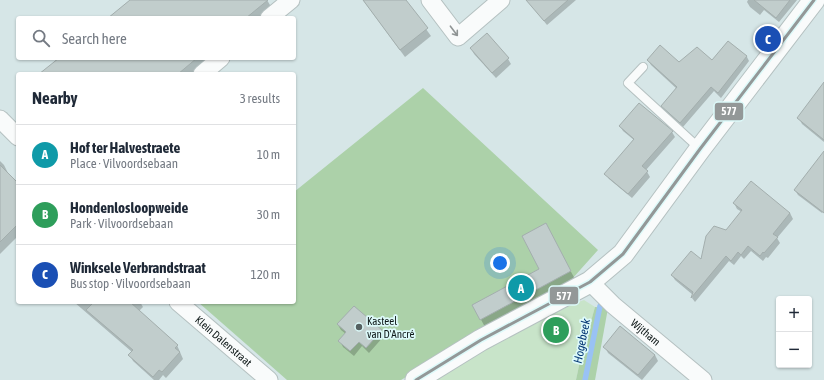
<!DOCTYPE html>
<html lang="en">
<head>
<meta charset="utf-8">
<style>
	:root { --surface:#fff; --page:#f2f2f3; --text:#1f2937; --muted:#747a83; --line:#e0e1e3; --accent:#0f766e }
	body { margin:0; font-family:"Asap Condensed",sans-serif; background:var(--page); color:var(--text) }
	.controls { position:absolute; right:12px; bottom:12px; display:grid; overflow:hidden; border-radius:4px; box-shadow:0 1px 3px #0004 }
	.controls button { width:36px; height:36px; display:grid; place-items:center; padding:0; border:0; border-bottom:1px solid var(--line); background:var(--surface); color:var(--text); font:20px sans-serif }
	.you { position:absolute; left:500px; top:263px; width:14px; height:14px; margin:-10px; border:3px solid #fff; border-radius:50%; background:#1a73e8; box-shadow:0 0 0 6px #1a73e833 }
	.badge { display:grid; place-items:center; width:26px; height:26px; border-radius:50%; background:var(--accent); color:#fff; font-size:13px; font-weight:700 }
	.pin { position:absolute; translate:-50% -50%; border:2px solid #fff; box-shadow:0 1px 4px #0006 }
	.list { margin:0; padding:0; list-style:none }
	h2 { display:flex; justify-content:space-between; align-items:center; height:52px; margin:0; padding:0 16px; font-size:17px }
	h2 small { font-size:13px; font-weight:400; color:var(--muted) }
	.list li { display:grid; grid-template-columns:26px 1fr auto; gap:12px; align-items:center; box-sizing:border-box; height:60px; padding:0 16px; border-top:1px solid var(--line) }
	.list b { display:block; font-size:15px; white-space:nowrap }
	.list p { margin:0; font-size:13px; white-space:nowrap; color:var(--muted) }
	.list em { font-size:13px; font-style:normal; color:var(--muted) }
	.icon { flex:none; width:22px; height:22px; fill:none; stroke:currentColor; stroke-width:2; stroke-linecap:round; stroke-linejoin:round }
	.map { position:relative; flex:none; width:824px; height:380px; overflow:hidden }
	.search { position:absolute; background:var(--surface); box-shadow:0 1px 3px #0004; left:16px; top:16px; width:280px; height:44px; display:flex; align-items:center; gap:10px; box-sizing:border-box; padding:0 14px; border-radius:4px; color:var(--muted); font-size:15px }
	.panel { position:absolute; background:var(--surface); box-shadow:0 1px 3px #0004; left:16px; top:72px; width:280px; height:232px; border-radius:4px }
	.map>svg:first-child { display:block }
	.green { fill:#c8e4c9 }
	.forest { fill:#acd1a9 }
	.shadow { fill:#0003 }
	.lines { fill:none; stroke-linecap:round; stroke-linejoin:round }
	.stream { stroke:#99c2f4; stroke-width:5.5 }
	.building { fill:#c1cdcc; stroke:#a3aead }
	.service-casing { stroke:#b5c1c1; stroke-width:10 }
	.minor-casing { stroke:#b5c1c1; stroke-width:19 }
	.tertiary-casing { stroke:#b5c1c1; stroke-width:23 }
	.service { stroke:#f9fbfb; stroke-width:8 }
	.minor { stroke:#f9fbfb; stroke-width:17 }
	.tertiary { stroke:#f9fbfb; stroke-width:21 }
	.bus-1-casing { stroke:#ddfafa; stroke-width:6 }
	.bus-1 { stroke:#939898; stroke-width:3 }
	.oneway { stroke:#909595 }
	.poi-dot { fill:#556161; stroke:#ddfafa; stroke-width:1.5 }
	.labels { text-anchor:middle; stroke-width:3.5; stroke-linejoin:round; paint-order:stroke }
	.poi-label { font-size:11px; fill:#0f1919; stroke:#ddfafa; text-anchor:start }
	.street-label { font-size:11px; fill:#0f1919; stroke:#ddfafa }
	.water-label { font-size:12px; font-style:italic; fill:#073976; stroke:#ddfafa }
	.line-badge { stroke:#ddfafa; stroke-width:1.5 }
	.badge-label { font-size:11px; text-anchor:middle; font-weight:bold; fill:#fff }
</style>
</head>
<body>
<div class="map">
<svg width="824" height="380" viewBox="0 0 824 380">
	<rect width="100%" height="100%" fill="#d6e6e7"/>
	<!-- green -->
	<path class="green" d="M584,300l11,7 -15,54 -4,19h-143l46,-28 94,-48z"/>
	<!-- forest -->
	<g class="forest">
		<path d="M423,88l175,162 -26,29 -171,101h-114l-89,-78h96v-110z"/>
		<path d="M595,307l13,1 -13,72h-19l4,-19z"/>
	</g>
	<!-- shadow -->
	<g class="shadow">
		<path d="M131,0h136l6,10 -10,8h-154z"/>
		<path d="M363,0h42l26,36 -26,21z"/>
		<path d="M527,0h49l-29,25z"/>
		<path d="M748,0h49l-18,22 -15,-12 -4,5 -10,-8 -3,-5z"/>
		<path d="M728,42l19,15 2,4 -28,37 -7,-7 -31,36 -18,-16 -3,-5 15,-17 -26,-24 -3,-5 31,3 33,-2z"/>
		<path d="M471,48l37,11 3,5 -15,14 -22,-24z"/>
		<path d="M60,58h154l-20,16h-151z"/>
		<path d="M824,86v56l-22,-18 -3,-6z"/>
		<path d="M620,126l52,6 3,5 -29,33 4,7 -18,21 -23,-19 -3,-5 28,-34 -11,-9z"/>
		<path d="M0,161l4,4 4,8 -1,1 11,10v52l-18,18z"/>
		<path d="M824,165v45l-2,3 -24,-18 -3,-5z"/>
		<path d="M734,203l56,10 3,6 -16,19 3,5 -12,15 -2,-1 -3,4 -12,-10 -7,8 -3,-3 -7,9 -5,-4 -34,41 -3,-4 1,-3 -18,-15 -3,-5 29,-14 41,-49 -5,-3z"/>
		<path d="M549,232l26,47 -90,48 -12,-22 68,-36z"/>
		<path d="M74,302h66l3,5 -4,4 38,34 6,14 -17,19 -3,-3 -4,5h-5l-21,-19 -3,-6 2,-3z"/>
		<path d="M338,325l43,6 3,5 -15,17 -7,-7 -8,10 -11,-9 -3,-6 6,-7 -5,-4z"/>
		<path d="M605,347l50,8 3,6 -16,19 -34,-27z"/>
	</g>
	<g class="lines">
		<!-- stream -->
		<path class="stream" d="M585,380l15,-74"/>
	</g>
	<!-- building -->
	<g class="building">
		<path d="M130,0h138l-22,18h-138z"/>
		<path d="M363,0h43l22,28 -28,22z"/>
		<path d="M526,0h42l-24,21z"/>
		<path d="M754,0h36l-14,18z"/>
		<path d="M487,33l22,25 -17,15 -22,-25z"/>
		<path d="M728,41l19,15 -29,37 -7,-6 -31,36 -19,-17 16,-19 -30,-27 13,-15 19,17 18,-15 15,13z"/>
		<path d="M59,58h138l-19,16h-139z"/>
		<path d="M824,82v58l-27,-22z"/>
		<path d="M639,103l34,28 -31,35 6,5 -20,23 -24,-20 30,-35 -15,-13z"/>
		<path d="M824,151v62l-30,-23z"/>
		<path d="M0,165l18,18v41l-18,18z"/>
		<path d="M751,181l39,32 -17,21 5,3 -14,16 -1,-1 -3,4 -12,-10 -7,9 -3,-3 -7,9 -5,-5 -35,42 2,-6 -22,-17 20,-24 10,8 5,-23 8,-10 12,4 16,-20 -9,-7z"/>
		<path d="M546,223l25,48 -91,49 -8,-15 67,-36 -17,-33z"/>
		<path d="M94,302h36l48,43 -3,3 5,4 -18,20 -3,-2 -6,7 -25,-22 5,-5 -47,-40z"/>
		<path d="M354,306l28,24 -16,18 -7,-6 -9,9 -12,-10 8,-9 -9,-8z"/>
		<path d="M620,326l35,29 -17,20 -35,-28z"/>
	</g>
	<g class="lines">
		<defs>
			<path id="service" d="M643,67l-15,16 71,65"/>
			<g id="minor">
				<path d="M430,0l28,37 43,-37"/>
				<path d="M269,18l22,-18"/>
				<path d="M202,74l19,-16"/>
				<path d="M0,119l18,18"/>
				<path id="s1" d="M590,282l23,23 90,75"/>
				<path id="s2" d="M178,302l91,78"/>
			</g>
			<path id="tertiary" d="M416,380l65,-40 109,-58 33,-28 77,-105 114,-149"/>
		</defs>
		<!-- service casing -->
		<use href="#service" class="service-casing"/>
		<!-- minor casing -->
		<use href="#minor" class="minor-casing"/>
		<!-- tertiary casing -->
		<use href="#tertiary" class="tertiary-casing"/>
		<!-- service -->
		<use href="#service" class="service"/>
		<!-- minor -->
		<use href="#minor" class="minor"/>
		<!-- tertiary -->
		<use href="#tertiary" class="tertiary"/>
		<defs>
			<path id="bus-1" d="M416,380l65,-40 109,-58 33,-28 77,-105 114,-149"/>
		</defs>
		<!-- bus-1 casing -->
		<use href="#bus-1" class="bus-1-casing"/>
		<!-- bus-1 -->
		<use href="#bus-1" class="bus-1"/>
	</g>
	<!-- one-way arrows -->
	<defs><path id="oneway-shaft" d="M-6 0H5M1.5-3L5.5 0L1.5 3" fill="none" stroke-width="1.6" stroke-linecap="round" stroke-linejoin="round"/></defs>
	<use class="oneway" href="#oneway-shaft" transform="translate(454 31) rotate(53)"/>
	<!-- markers -->
	<circle class="poi-dot" cx="359" cy="327" r="4"/>
	<g class="labels">
		<!-- poi labels -->
		<g class="poi-label">
			<text x="367" y="325">Kasteel<tspan x="367" dy="13">van D'Ancré</tspan></text>
		</g>
		<!-- street labels -->
		<g class="street-label">
			<text dy="4" stroke="none"><textPath href="#s1" startOffset="75">Wijtham</textPath></text>
			<text dy="4" stroke="none"><textPath href="#s2" startOffset="60">Klein Dalenstraat</textPath></text>
		</g>
		<!-- water labels -->
		<g class="water-label">
			<text transform="translate(582 341) rotate(-79)" y="4">Hogebeek</text>
		</g>
	</g>
	<g class="line-badge">
		<rect x="714" y="102" width="30" height="19" rx="4" fill="#939898"/>
		<rect x="549" y="286" width="30" height="19" rx="4" fill="#939898"/>
	</g>
	<g class="badge-label">
		<text x="729" y="115">577</text>
		<text x="564" y="300">577</text>
	</g>
</svg>
<div class="controls">
<button>+</button>
<button>−</button>
</div>
<div class="you"></div>
<div class="pin badge" style="left:521px;top:288px;background:#0f9aa8">A</div>
<div class="pin badge" style="left:556px;top:330px;background:#2e9e5b">B</div>
<div class="pin badge" style="left:768px;top:39px;background:#1a4fb4">C</div>
<div class="search"><svg class="icon" aria-label="search" viewBox="0 0 24 24"><circle cx="10" cy="10" r="6"/><path d="M15 15l6 6"/></svg>Search here</div>
<section class="panel">
<h2>Nearby<small>3 results</small></h2>
<ul class="list">
<li><span class="badge" style="background:#0f9aa8">A</span><div><b>Hof ter Halvestraete</b><p>Place · Vilvoordsebaan</p></div><em>10 m</em></li>
<li><span class="badge" style="background:#2e9e5b">B</span><div><b>Hondenlosloopweide</b><p>Park · Vilvoordsebaan</p></div><em>30 m</em></li>
<li><span class="badge" style="background:#1a4fb4">C</span><div><b>Winksele Verbrandstraat</b><p>Bus stop · Vilvoordsebaan</p></div><em>120 m</em></li>
</ul>
</section>
</div>
</body>
</html>
